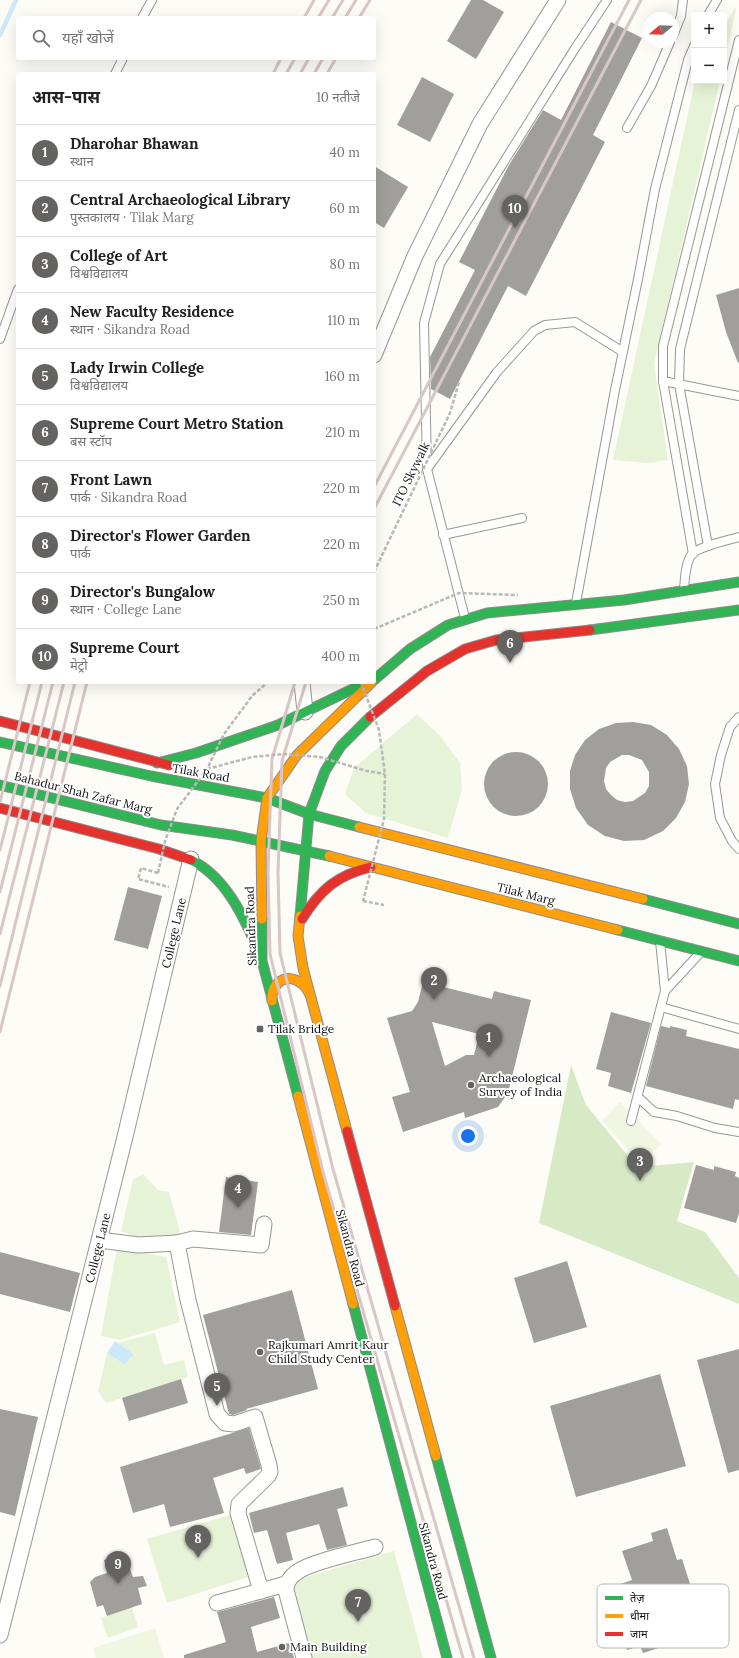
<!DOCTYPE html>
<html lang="hi">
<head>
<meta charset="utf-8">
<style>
	:root { --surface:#fff; --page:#f6f6f6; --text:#202124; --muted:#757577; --line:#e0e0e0; --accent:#646362 }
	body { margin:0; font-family:Lora,"Noto Sans Devanagari",serif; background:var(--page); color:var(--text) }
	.controls { position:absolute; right:12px; top:12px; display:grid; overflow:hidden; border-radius:4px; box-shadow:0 4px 16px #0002 }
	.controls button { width:36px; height:36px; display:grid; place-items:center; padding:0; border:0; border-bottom:1px solid var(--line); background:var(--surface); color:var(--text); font:20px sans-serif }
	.compass { position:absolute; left:643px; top:12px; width:36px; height:36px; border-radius:50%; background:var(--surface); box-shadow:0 4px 16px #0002; rotate:251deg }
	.you { position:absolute; left:468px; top:1136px; width:14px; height:14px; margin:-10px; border:3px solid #fff; border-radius:50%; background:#1a73e8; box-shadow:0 0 0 6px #1a73e833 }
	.badge { display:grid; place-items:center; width:26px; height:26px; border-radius:50%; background:var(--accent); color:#fff; font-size:13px; font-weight:700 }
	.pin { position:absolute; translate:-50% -33px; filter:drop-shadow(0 1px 2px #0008) }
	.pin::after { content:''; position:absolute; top:21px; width:14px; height:12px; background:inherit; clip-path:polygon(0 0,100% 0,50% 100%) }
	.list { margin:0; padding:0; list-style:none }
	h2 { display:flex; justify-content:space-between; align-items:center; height:52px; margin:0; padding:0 16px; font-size:17px }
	h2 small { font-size:13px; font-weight:400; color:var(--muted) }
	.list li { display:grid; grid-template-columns:26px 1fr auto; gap:12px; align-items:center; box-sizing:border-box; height:56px; padding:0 16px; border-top:1px solid var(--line) }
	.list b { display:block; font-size:15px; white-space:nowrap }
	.list p { margin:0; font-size:13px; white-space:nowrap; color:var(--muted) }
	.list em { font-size:13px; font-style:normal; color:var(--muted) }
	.icon { flex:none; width:22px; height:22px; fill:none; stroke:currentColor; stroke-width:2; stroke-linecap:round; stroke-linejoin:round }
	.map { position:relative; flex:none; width:739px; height:1658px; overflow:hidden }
	.search { position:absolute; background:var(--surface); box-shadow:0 4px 16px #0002; left:16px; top:16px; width:360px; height:44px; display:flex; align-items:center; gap:10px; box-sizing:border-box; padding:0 14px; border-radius:4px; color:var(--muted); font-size:15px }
	.panel { position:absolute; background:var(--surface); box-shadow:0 4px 16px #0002; left:16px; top:72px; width:360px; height:612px; border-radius:4px }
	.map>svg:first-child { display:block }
	.green { fill:#e7f3d7 }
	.forest { fill:#d8eac5 }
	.pitch { fill:#f0f6e1 }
	.water { fill:#cde8f7 }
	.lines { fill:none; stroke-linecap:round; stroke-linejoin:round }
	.stream { stroke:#cde8f7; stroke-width:4.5 }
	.building { fill:#a19f9c; fill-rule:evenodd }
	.lane-casing { stroke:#979795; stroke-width:10 }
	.street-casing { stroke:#979795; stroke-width:17 }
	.fast-casing { stroke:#8e8d8b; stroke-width:11 }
	.slow-casing { stroke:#8e8d8b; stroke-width:11 }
	.jam-casing { stroke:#8e8d8b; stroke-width:11 }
	.path { stroke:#b9b9b8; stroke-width:2.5; stroke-dasharray:4 2; stroke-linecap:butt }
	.lane { stroke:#fffffe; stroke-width:8 }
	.street { stroke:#fffffe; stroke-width:15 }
	.fast { stroke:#30b455; stroke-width:9 }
	.slow { stroke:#ff9f0a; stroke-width:9 }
	.jam { stroke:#e5322d; stroke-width:9 }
	.rail { stroke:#d9c6c7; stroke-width:3 }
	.path-bridge { stroke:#b9b9b8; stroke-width:2.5; stroke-dasharray:4 2; stroke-linecap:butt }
	.poi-dot { fill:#646362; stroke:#fff; stroke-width:1.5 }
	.labels { text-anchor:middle; stroke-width:4; stroke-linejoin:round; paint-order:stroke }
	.street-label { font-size:12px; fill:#111; stroke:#fff }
	.poi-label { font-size:12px; fill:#111; stroke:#fff; text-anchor:start }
	.key { fill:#fff; stroke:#b8b8b8; stroke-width:1 }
	.key-label { font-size:11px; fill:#111 }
</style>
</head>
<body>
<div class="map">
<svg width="739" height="1658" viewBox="0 0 739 1658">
	<rect width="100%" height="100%" fill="#fdfcf7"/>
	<!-- green -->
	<g class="green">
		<path d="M737,5l-13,58v-37z"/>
		<path d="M695,81h25l-66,283 14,96 -21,3 -34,-3z"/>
		<path d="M417,714l24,23 19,26 2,26 -14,49 -82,-25 -21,-19 9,-26z"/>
		<path d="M143,1174l15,16 11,2 12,44 -43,2 -17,-7 12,-51z"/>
		<path d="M117,1248l49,9 14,65 -60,18 -19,-4z"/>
		<path d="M155,1333l9,32 20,-5 4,17 -82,26 -8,-12 9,-38 18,12 9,-11 -16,-11z"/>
		<path d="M230,1515l18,62 -81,26 -20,-64z"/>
		<path d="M394,1551l29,107h-111l-19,-72 3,-6z"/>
		<path d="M132,1607l6,20 -30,11 -7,-20z"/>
	</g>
	<!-- forest -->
	<path class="forest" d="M571,1065l15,40 51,62 57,-5 -17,59 28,11 34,46v26l-200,-81z"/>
	<!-- pitch -->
	<g class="pitch">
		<path d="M620,1102l41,42 -20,20 -39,-43z"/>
		<path d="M155,1628l9,30h-68l-3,-10z"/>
	</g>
	<!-- water -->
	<path class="water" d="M115,1341l19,13 -9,11 -18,-12z"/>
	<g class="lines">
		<!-- stream -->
		<path class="stream" d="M0,35l16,-35"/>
	</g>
	<!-- building -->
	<g class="building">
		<path d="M471,0h12l21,12 -28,47 -29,-18z"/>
		<path d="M611,22l31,16 -49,97 12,7 -79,154 -18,-10 -58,113 -19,-10 -1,-32 45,-87 -16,-8 50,-97 34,-55 18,10z"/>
		<path d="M422,77l32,17 -24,48 -33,-17z"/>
		<path d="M374,166l34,21 -24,41 -10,-6z"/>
		<path d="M739,288v74l-1,1 -12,-31 -10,-37z"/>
		<path d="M633,722l18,3 16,10 12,14 8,17 2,18 -4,18 -9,16 -13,13 -19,9 -20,1 -19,-5 -17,-11 -12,-17 -6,-19v-18l5,-16 10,-15 14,-11 17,-6zM622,755h7l13,5 7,12v14l-4,7 -12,8 -8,1 -8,-2 -6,-5 -5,-6 -2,-8 2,-13 4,-6z"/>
		<circle cx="516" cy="784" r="32"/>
		<path d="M128,887l34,9 -14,53 -34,-9z"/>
		<path d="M423,982l69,17 2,-8 37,9 -23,93 -10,14 -33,11 -1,-6 -61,20 -11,-35 18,-5 -23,-74 25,-7 6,-9zM432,1022l47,12 -5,21h-8l-21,11z"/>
		<path d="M611,1012l40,11 -20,70 -23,-7 3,-13 -15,-4z"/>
		<path d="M661,1026l9,2v-2l17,4 -1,6 53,13v51l-4,-1 -2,10 -87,-23z"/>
		<path d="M696,1165l18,5v-4l22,6 -1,4 4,2v35l-3,10 -52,-15z"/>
		<path d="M226,1177l32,5 -7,53 -32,-3z"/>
		<path d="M0,1252l80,21 -10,39 -70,-18z"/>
		<path d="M567,1261l20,66 -53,16 -20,-65z"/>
		<path d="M292,1290l26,99 -72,20 1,1 -14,5 -4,-1 -26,-99z"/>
		<path d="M739,1349v121l-11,3 -31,-113z"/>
		<path d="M660,1374l26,92 -110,31 -26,-91z"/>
		<path d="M181,1379l7,24 -59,18 -7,-23z"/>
		<path d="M0,1409l38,8 -23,99 -15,-4z"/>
		<path d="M249,1428l12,41 -15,5 -2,-6 -31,10 11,35 -54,14 -6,-23 -31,9 -13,-46z"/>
		<path d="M343,1487l5,19 -11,3 10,36 -20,5 -8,-26 -33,9 7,27 -16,4 -10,-34 -13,3 -5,-20z"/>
		<path d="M667,1528l10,32 5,-1 24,74 -63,20 -3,-7 -13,4 -4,-12 -13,5 -7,-22 12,-4 -9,-28 26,-9 -10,-29 31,-10 -2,-8z"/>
		<path d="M116,1556l4,13 9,-3 4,11 10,-1 4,10 -9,2 4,16 -35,12 -4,-11 -6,2 -7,-25 5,-5 12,-4 -3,-13z"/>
		<path d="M274,1597l6,21 -29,9 6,25 32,-9 5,15h-110v-3l42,-13 -9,-30z"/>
	</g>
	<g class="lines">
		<defs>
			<g id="lane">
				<path d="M708,15l9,-15"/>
				<path d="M142,18l10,-18"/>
				<path d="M673,36l8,-20 2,-16"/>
				<path d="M115,74l8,-16"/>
				<path d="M627,128l24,-42 19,-44"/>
				<path d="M0,339l18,-50"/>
				<path d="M663,381l76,15"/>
				<path d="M427,469l70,-97 37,-41 11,-6 30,-3 48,30"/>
				<path d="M443,535l79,-17"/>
				<path d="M708,546l-29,-162 1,-35 59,-239"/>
				<path d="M693,554l-30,-173v-35l76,-306"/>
				<path d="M684,590c1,-11 1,-27 8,-36 6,-7 37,-14 47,-17"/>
				<path d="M576,603l39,-213 23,-111 17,-90 33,-129 6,-14"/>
				<path d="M465,618l-38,-149 -3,-146 16,-59 134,-214 33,-50"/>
				<path d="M739,717l-9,10 -9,28 -6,29 5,34 12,23 7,8"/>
				<path d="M660,941l5,50 35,-38"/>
				<path d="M661,1007l78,22"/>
				<path d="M638,1097l16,15 23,4 38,12 24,4"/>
				<path d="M631,1121l34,-130"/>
			</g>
			<g id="street">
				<path d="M374,355l41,-99 65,-132 78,-124"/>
				<path d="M302,682l3,30"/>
				<path d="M100,1240l38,5 39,-2 11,57 29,114 8,9 9,1 21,-7 14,48 1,7 -2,4 -29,28 -1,9 23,78"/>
				<path d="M177,1243l16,-4 68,6 3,-21"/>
				<path d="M217,1603l69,-19"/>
				<path d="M0,1635l124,-494 67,-282"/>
				<path d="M304,1658l-18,-68c0,-7 5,-14 11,-18 16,-11 58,-19 78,-25"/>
			</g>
			<g id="fast">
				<path d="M590,630l149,-20"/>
				<path d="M374,680l36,-31 38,-24 39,-12 137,-13 115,-18"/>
				<path d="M0,742l151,34 116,22 42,16 50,13"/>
				<path d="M157,763l39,-10 82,-28 85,-41"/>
				<path d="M0,785l161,40 71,10 97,21"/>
				<path d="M191,860c34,16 53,57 67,90"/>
				<path d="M643,899l96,25"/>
				<path d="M300,916l9,-102 16,-43 16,-25 29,-29"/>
				<path d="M262,919v42l36,135"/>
				<path d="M618,930l121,31"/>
				<path d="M353,1304l94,354"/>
				<path d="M436,1456l55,202"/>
			</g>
			<g id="slow">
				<path d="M359,827l284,72"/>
				<path d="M329,856l289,74"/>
				<path d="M300,916l-2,20 5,32 44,163"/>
				<path d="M262,919l-1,-78 6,-43 30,-43 75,-73"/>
				<path d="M272,1001c-1,-18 14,-29 29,-18 4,2 6,6 8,10"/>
				<path d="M298,1096l55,208"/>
				<path d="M395,1306l41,150"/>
			</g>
			<g id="jam">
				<path d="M370,717l57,-46 38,-22 31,-9 94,-10"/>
				<path d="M0,721l169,44"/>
				<path d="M0,808l159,41 32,11"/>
				<path d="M302,919c18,-29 35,-44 69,-52"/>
				<path d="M347,1131l48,175"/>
			</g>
		</defs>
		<!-- lane casing -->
		<use href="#lane" class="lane-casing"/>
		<!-- street casing -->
		<use href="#street" class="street-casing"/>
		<!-- fast casing -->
		<use href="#fast" class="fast-casing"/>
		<!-- slow casing -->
		<use href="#slow" class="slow-casing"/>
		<!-- jam casing -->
		<use href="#jam" class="jam-casing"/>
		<!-- path -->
		<g class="path">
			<path d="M158,873l-17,-5 -3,11 31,8"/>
			<path d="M363,901l21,4"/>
		</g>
		<!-- lane -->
		<use href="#lane" class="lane"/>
		<!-- street -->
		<use href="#street" class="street"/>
		<!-- fast -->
		<use href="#fast" class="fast"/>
		<!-- slow -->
		<use href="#slow" class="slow"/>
		<!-- jam -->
		<use href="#jam" class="jam"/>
		<!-- rail -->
		<g class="rail">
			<path d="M304,18l10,-18"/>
			<path d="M318,18l11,-18"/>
			<path d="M332,18l11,-18"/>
			<path d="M345,18l11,-18"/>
			<path d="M359,18l11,-18"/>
			<path d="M273,74l8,-16"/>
			<path d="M286,74l9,-16"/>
			<path d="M300,74l9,-16"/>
			<path d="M314,74l9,-16"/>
			<path d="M327,74l9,-16"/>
			<path d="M374,487l255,-487"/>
			<path d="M374,509l267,-509"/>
			<path d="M295,682l-23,77 -4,113 2,82 53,218 140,486"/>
			<path d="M306,682l-24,79 -4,111 2,81 53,216 141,489"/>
			<path d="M0,802l30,-120"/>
			<path d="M0,850l42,-168"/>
			<path d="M0,892l53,-210"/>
			<path d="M0,934l64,-252"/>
			<path d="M0,986l75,-304"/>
			<path d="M0,1032l87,-350"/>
		</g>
		<!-- path-bridge -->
		<g class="path-bridge">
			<path d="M374,572l76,-159 9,-31"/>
			<path d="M374,629l85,-36 59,2"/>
			<path d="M361,682l18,48 6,44 -1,45 -21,82"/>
			<path d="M207,769l45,-12 32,-3 36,3 47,14 18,3"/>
			<path d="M158,873l7,-32 12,-32 30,-40 17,-35 28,-38 16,-14"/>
		</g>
	</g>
	<!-- markers -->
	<g class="poi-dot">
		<rect x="256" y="1025" width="8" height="8" rx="2"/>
		<circle cx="471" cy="1085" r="4"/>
		<circle cx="260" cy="1352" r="4"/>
		<circle cx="282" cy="1647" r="4"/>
	</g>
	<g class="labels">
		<!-- street labels -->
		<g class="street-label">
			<text transform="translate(411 474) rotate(-64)" y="4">ITO Skywalk</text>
			<text transform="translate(201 773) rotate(10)" y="4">Tilak Road</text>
			<text transform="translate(83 793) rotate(14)" y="4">Bahadur Shah Zafar Marg</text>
			<text transform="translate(526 894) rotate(14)" y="4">Tilak Marg</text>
			<text transform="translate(251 926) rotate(-92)" y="4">Sikandra Road</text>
			<text transform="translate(174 933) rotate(-77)" y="4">College Lane</text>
			<text transform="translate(98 1248) rotate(-76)" y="4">College Lane</text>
			<text transform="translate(350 1248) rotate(75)" y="4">Sikandra Road</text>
			<text transform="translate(433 1561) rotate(75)" y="4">Sikandra Road</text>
		</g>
		<!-- poi labels -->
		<g class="poi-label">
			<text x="268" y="1033">Tilak Bridge</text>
			<text x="479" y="1082">Archaeological<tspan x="479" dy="14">Survey of India</tspan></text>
			<text x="268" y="1349">Rajkumari Amrit Kaur<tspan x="268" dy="14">Child Study Center</tspan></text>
			<text x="290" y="1651">Main Building</text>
		</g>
	</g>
	<!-- legend -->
	<rect x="597" y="1584" width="132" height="64" rx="6" class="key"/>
	<rect x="605" y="1596" width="18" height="4" fill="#30b455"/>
	<rect x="605" y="1614" width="18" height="4" fill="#ff9f0a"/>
	<rect x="605" y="1632" width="18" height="4" fill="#e5322d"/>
	<g class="key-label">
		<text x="630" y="1602">तेज़</text>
		<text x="630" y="1620">धीमा</text>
		<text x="630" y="1638">जाम</text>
	</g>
</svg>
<div class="controls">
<button>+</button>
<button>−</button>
</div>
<svg class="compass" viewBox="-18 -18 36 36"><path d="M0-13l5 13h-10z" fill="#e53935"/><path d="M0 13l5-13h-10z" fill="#757577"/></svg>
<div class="you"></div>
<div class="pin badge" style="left:489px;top:1057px">1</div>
<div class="pin badge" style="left:434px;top:1000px">2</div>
<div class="pin badge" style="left:640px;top:1181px">3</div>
<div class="pin badge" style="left:238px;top:1208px">4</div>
<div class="pin badge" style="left:217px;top:1406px">5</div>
<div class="pin badge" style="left:510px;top:663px">6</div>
<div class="pin badge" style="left:358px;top:1622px">7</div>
<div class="pin badge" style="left:198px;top:1558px">8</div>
<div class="pin badge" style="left:118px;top:1584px">9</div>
<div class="pin badge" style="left:515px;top:228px">10</div>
<div class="search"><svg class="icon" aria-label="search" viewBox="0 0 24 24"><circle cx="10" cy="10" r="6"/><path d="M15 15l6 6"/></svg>यहाँ खोजें</div>
<section class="panel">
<h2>आस-पास<small>10 नतीजे</small></h2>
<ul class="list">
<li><span class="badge">1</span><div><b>Dharohar Bhawan</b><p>स्थान</p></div><em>40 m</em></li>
<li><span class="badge">2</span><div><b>Central Archaeological Library</b><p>पुस्तकालय · Tilak Marg</p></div><em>60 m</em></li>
<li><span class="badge">3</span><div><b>College of Art</b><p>विश्वविद्यालय</p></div><em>80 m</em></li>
<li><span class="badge">4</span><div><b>New Faculty Residence</b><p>स्थान · Sikandra Road</p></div><em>110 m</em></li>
<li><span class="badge">5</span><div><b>Lady Irwin College</b><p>विश्वविद्यालय</p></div><em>160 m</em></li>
<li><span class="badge">6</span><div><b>Supreme Court‌ Metro Station</b><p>बस स्टॉप</p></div><em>210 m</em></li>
<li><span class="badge">7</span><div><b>Front Lawn</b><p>पार्क · Sikandra Road</p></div><em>220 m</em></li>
<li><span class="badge">8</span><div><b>Director's Flower Garden</b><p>पार्क</p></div><em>220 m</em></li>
<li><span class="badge">9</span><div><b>Director's Bungalow</b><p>स्थान · College Lane</p></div><em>250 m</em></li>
<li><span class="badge">10</span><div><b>Supreme Court</b><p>मेट्रो</p></div><em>400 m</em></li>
</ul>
</section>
</div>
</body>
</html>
